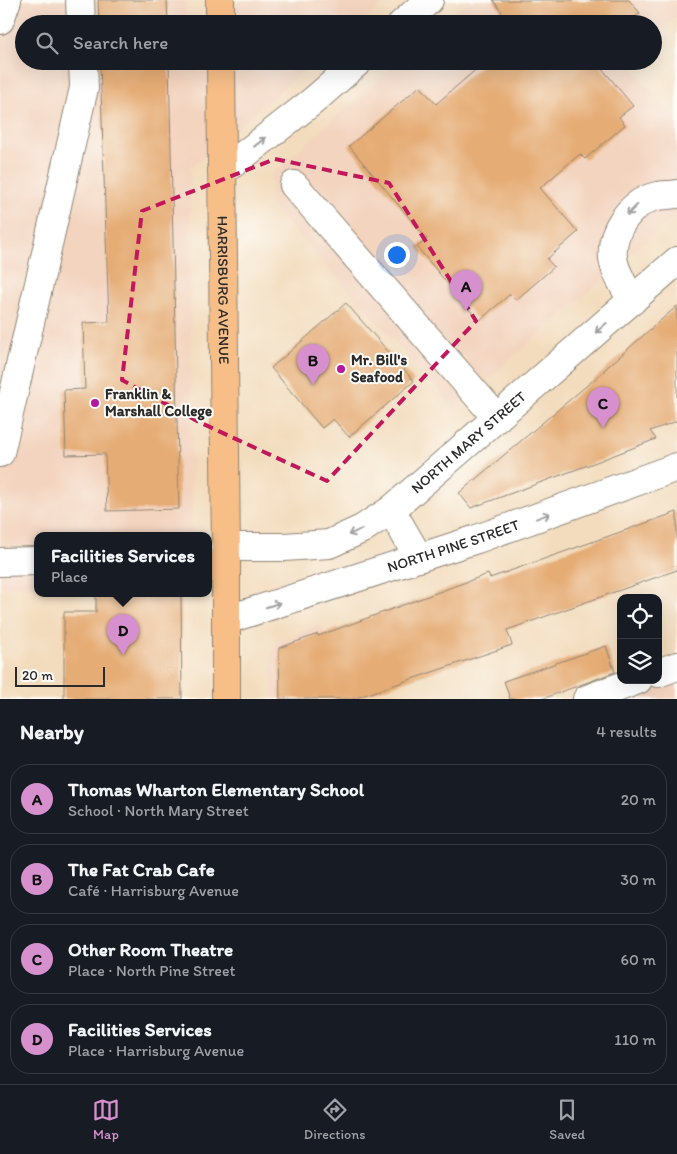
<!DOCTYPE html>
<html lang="en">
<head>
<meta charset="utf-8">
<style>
	:root { --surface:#171b24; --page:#242831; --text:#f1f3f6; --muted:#9ea1a6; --line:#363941; --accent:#d690ce }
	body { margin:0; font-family:Itim,sans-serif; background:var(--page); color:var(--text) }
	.controls { position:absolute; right:15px; bottom:15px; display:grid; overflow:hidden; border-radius:10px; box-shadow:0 5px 20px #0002 }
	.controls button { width:45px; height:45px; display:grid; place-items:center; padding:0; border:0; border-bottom:1px solid var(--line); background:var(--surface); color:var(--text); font:25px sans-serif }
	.scale { position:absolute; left:15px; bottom:12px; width:90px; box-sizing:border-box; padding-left:5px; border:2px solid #2b2b2b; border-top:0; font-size:14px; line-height:18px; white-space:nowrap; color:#2b2b2b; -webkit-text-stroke:4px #fdfcf7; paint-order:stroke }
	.you { position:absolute; left:396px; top:254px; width:18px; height:18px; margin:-12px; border:4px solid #fff; border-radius:50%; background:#1a73e8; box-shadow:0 0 0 8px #1a73e833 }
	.badge { display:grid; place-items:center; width:32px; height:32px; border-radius:50%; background:var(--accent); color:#111; font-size:16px; font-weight:700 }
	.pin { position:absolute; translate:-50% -41px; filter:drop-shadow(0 1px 2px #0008) }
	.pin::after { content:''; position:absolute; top:26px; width:18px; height:15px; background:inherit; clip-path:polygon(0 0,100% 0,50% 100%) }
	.popup { position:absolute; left:34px; top:532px; width:178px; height:65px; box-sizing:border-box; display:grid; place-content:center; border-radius:10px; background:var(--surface); filter:drop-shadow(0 1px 4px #0005); font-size:16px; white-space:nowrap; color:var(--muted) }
	.popup b { font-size:19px; color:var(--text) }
	.popup::after { content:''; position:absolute; left:50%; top:100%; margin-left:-10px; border:10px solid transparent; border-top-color:var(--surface) }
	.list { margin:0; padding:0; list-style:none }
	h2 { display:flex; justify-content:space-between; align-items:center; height:65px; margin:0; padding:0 20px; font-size:21px }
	h2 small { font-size:16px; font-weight:400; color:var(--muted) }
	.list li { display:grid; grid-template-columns:32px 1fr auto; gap:15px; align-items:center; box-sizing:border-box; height:70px; margin:0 10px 10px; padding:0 10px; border:1px solid var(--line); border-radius:20px }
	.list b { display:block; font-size:19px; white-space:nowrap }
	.list p { margin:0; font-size:16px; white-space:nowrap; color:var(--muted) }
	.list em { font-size:16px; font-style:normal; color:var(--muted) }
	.icon { flex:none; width:28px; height:28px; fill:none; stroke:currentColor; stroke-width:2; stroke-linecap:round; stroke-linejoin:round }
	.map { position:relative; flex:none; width:677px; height:699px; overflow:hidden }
	.search { position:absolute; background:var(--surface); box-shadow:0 5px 20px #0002; left:15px; right:15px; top:15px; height:55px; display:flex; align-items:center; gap:12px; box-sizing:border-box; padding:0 18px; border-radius:28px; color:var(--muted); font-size:19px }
	.sheet { height:385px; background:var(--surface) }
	nav { display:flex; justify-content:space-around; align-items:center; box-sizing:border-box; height:70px; border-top:1px solid var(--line); background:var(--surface); font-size:14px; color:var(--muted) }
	nav a { display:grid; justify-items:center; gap:2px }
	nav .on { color:var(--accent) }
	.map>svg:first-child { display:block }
	.built { fill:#f3d4bf }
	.building { fill:#e5ac75 }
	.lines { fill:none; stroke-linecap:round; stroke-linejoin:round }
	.minor-casing { stroke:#8f8474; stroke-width:30 }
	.major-casing { stroke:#8f8474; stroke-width:30 }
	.minor { stroke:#fff; stroke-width:28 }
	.major { stroke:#f7be88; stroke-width:28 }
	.oneway { stroke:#a0a0a0 }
	.marked { fill:none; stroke:#c2185b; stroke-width:4; stroke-dasharray:10 6; stroke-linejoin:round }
	.poi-dot { fill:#b5179e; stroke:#fdfcf7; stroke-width:2 }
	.labels { text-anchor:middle; stroke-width:4; stroke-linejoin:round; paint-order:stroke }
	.street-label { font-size:15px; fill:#2b2b2b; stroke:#fdfcf7 }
	.poi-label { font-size:15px; font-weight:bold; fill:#2b2b2b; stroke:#fdfcf7; text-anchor:start }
</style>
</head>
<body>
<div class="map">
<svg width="677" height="699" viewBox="0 0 677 699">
	<rect width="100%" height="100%" fill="#fdfcf7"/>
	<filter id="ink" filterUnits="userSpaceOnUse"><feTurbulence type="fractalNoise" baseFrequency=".02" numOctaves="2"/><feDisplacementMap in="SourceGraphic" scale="10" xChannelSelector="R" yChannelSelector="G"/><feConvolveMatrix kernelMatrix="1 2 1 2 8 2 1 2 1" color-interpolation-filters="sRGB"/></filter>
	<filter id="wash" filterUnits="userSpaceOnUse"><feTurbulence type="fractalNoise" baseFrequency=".0096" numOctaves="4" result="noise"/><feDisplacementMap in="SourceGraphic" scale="20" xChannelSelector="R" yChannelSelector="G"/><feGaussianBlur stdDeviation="1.12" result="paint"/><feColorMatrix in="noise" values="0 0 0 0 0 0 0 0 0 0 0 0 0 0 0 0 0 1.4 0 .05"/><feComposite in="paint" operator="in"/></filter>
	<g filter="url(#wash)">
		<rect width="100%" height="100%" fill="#f3dcbd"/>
		<!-- built -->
		<g class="built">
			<path d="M0,0h185l1,24h-162v37h291l-125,107 2,368h-154v50h-38z"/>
			<path d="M242,0h145l-28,24h-144z"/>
			<path d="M470,0h207v16l-24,21v-13h-210z"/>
			<path d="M400,61h226l51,58v95l-222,194 -185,-204 2,-31z"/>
			<path d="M321,624l27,75h-75l-2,-42 4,-13 9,-5z"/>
			<path d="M677,675v24h-63z"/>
		</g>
		<g id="blocks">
			<!-- building -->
			<g class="building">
				<path d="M98,0h69l1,24h-69z"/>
				<path d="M493,0h136l11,13 -13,11h-139l14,-12z"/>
				<path d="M100,61h69l10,448 -72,2 -2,-57 -39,1 -2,-65 21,-1 -2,-66 26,-1z"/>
				<path d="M476,61h120l37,45 -14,11 6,8 -40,34 -5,-5 -40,34 38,44 -31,27 7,8 -38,33 -6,-6 -31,27 -62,-74 10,-8 -78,-93 71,-60 16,18 44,-38z"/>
				<path d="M346,303l68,78 -65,56 -16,-18 -11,9 -51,-60z"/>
				<path d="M677,306v115l-27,10 6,8 -65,25 -120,44 -12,-15 145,-122v-1z"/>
				<path d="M677,512v58l-170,60 5,15 -159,54h-73l-1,-51 39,-14v2l170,-62 2,4z"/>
				<path d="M96,594h85l1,105h-118v-87h32z"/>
				<path d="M606,646l9,26 -73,27h-32l-6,-18z"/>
			</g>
		</g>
	</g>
	<g filter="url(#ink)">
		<use href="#blocks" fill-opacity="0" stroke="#8f8474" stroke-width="1"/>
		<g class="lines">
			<defs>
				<g id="minor">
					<path d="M80,0l1,24"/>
					<path d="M0,20l7,-20"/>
					<path d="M402,24l27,-24"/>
					<path d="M222,172l91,-71 46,-40"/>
					<path d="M294,185l203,233"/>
					<path d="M632,301c-7,-14 -17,-28 -19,-43 -3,-28 18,-56 44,-62 7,-1 14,-1 20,-2"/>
					<path d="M0,453l84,-365 -1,-27"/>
					<path d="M391,510l28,48"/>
					<path id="s1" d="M225,547h59l45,-3 33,-15 29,-19 286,-249"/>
					<path d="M0,562l38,-1"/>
					<path id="s2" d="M226,620l251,-81 200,-72"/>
					<path d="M658,673l19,-7"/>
					<path d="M587,699l51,-19"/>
				</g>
				<g id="major">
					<path d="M220,0v24"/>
					<path id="s3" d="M221,61l5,496v142"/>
				</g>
			</defs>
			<!-- minor casing -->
			<use href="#minor" class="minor-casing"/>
			<!-- major casing -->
			<use href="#major" class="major-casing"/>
			<!-- minor -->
			<use href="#minor" class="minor"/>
			<!-- major -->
			<use href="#major" class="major"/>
		</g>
		<!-- one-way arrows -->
		<defs><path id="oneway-shaft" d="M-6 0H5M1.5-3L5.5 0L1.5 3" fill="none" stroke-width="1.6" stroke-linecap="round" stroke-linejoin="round" transform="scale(1.25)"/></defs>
		<g class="oneway">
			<use href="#oneway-shaft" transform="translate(260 142) rotate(-38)"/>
			<use href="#oneway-shaft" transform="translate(632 210) rotate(135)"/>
			<use href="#oneway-shaft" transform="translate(601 328) rotate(139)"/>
			<use href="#oneway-shaft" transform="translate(543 516) rotate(-20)"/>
			<use href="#oneway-shaft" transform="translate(355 532) rotate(156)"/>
			<use href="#oneway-shaft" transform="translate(273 605) rotate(-18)"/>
		</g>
	</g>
	<!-- marked area -->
	<path class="marked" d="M275,159l114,24 87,138 -149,160 -128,-59 -77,-42 20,-169z"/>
	<!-- markers -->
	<g class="poi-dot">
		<circle cx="341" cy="369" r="5"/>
		<circle cx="95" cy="403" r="5"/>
	</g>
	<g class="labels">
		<!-- street labels -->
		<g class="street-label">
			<text dy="5" stroke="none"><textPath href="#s3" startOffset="229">HARRISBURG AVENUE</textPath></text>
			<text dy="5" stroke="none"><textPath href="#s1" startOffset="278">NORTH MARY STREET</textPath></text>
			<text dy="5" stroke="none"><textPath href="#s2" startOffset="239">NORTH PINE STREET</textPath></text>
		</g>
		<!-- poi labels -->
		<g class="poi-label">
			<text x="351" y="365">Mr. Bill's<tspan x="351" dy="17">Seafood</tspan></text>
			<text x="105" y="399">Franklin &amp;<tspan x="105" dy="17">Marshall College</tspan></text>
		</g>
	</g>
</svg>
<div class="controls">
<button><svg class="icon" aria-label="locate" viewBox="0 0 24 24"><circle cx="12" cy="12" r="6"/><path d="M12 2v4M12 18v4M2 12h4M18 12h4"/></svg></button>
<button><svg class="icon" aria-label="layers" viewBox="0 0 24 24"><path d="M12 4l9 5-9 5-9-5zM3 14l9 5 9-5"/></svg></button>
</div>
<div class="scale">20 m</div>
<div class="you"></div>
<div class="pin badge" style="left:466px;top:311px">A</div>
<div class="pin badge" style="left:313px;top:385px">B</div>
<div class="pin badge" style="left:603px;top:428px">C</div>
<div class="pin badge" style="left:123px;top:655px">D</div>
<div class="popup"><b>Facilities Services</b>Place</div>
<div class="search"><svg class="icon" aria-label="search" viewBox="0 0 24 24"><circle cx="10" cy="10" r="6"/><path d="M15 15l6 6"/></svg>Search here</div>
</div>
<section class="sheet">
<h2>Nearby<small>4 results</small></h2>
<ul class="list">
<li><span class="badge">A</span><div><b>Thomas Wharton Elementary School</b><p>School · North Mary Street</p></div><em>20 m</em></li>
<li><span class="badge">B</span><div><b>The Fat Crab Cafe</b><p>Café · Harrisburg Avenue</p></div><em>30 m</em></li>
<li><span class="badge">C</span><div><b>Other Room Theatre</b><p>Place · North Pine Street</p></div><em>60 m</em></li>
<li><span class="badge">D</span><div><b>Facilities Services</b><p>Place · Harrisburg Avenue</p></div><em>110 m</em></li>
</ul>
</section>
<nav>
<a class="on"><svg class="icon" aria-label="map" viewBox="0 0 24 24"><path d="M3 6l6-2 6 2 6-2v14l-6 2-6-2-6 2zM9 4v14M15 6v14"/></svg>Map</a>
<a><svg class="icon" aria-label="directions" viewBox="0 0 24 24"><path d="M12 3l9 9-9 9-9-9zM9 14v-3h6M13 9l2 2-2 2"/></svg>Directions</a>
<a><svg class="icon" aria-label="saved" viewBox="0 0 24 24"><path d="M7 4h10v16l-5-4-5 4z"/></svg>Saved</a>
</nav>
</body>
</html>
